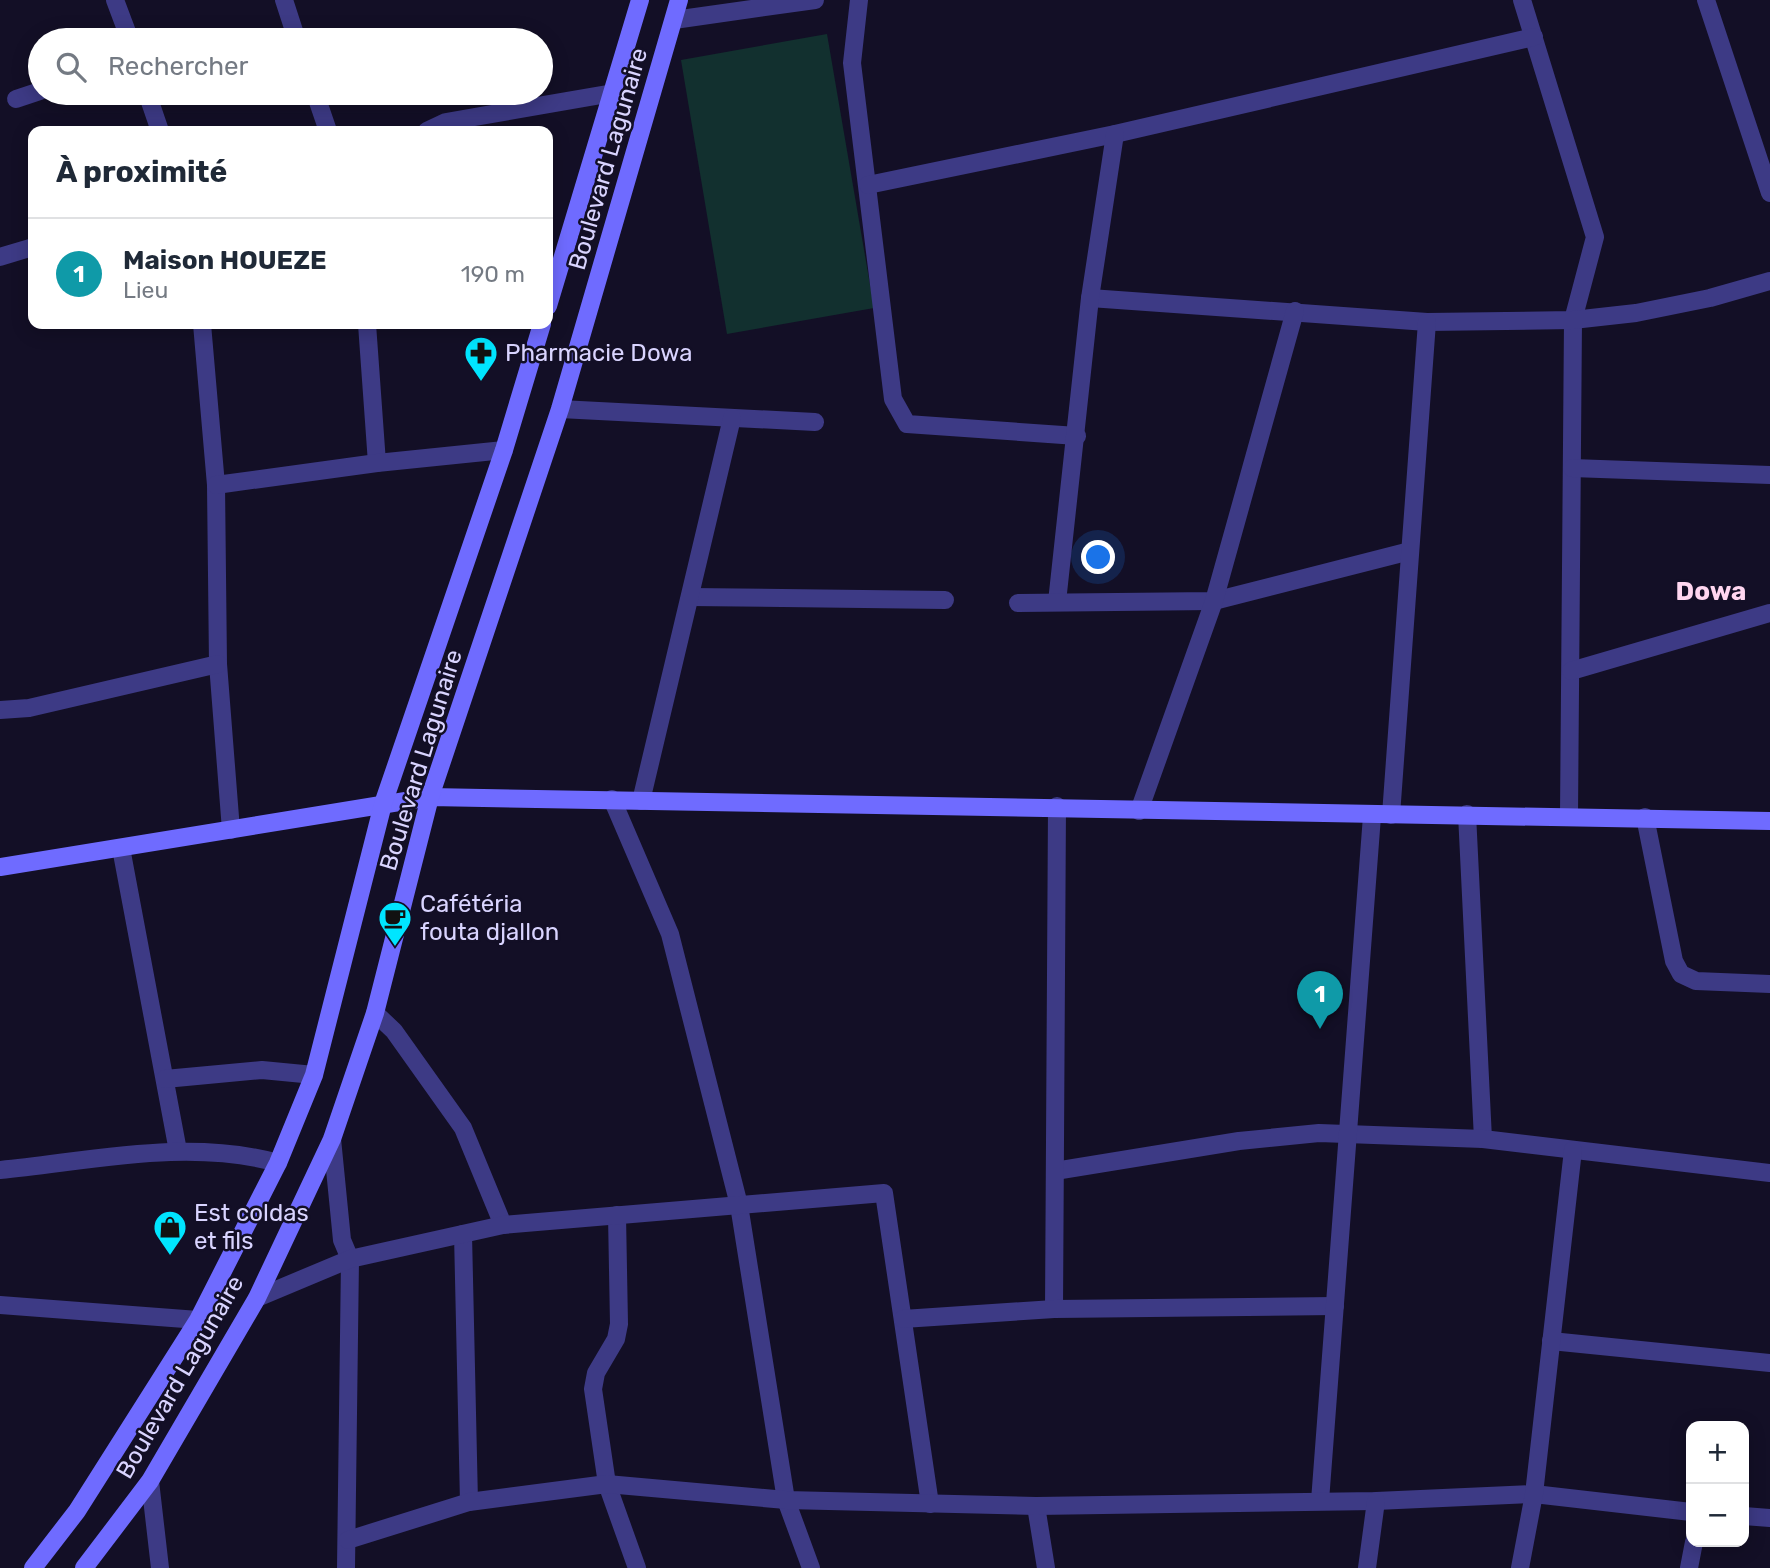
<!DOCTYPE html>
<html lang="fr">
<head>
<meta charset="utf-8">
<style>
	:root { --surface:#fff; --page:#f2f2f3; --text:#1f2937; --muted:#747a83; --line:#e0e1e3; --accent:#111827 }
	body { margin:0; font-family:Rubik,sans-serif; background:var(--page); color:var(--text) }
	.controls { position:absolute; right:21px; bottom:21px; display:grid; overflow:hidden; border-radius:14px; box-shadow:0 4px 18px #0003 }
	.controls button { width:63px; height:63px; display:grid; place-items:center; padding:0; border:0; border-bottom:2px solid var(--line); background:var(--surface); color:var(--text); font:35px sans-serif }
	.you { position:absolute; left:1099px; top:558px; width:24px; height:24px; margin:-18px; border:5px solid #fff; border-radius:50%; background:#1a73e8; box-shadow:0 0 0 10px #1a73e833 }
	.badge { display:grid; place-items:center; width:46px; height:46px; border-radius:50%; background:var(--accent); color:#fff; font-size:23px; font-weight:700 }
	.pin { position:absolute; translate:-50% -58px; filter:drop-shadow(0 2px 4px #0008) }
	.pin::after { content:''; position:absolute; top:37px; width:24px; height:21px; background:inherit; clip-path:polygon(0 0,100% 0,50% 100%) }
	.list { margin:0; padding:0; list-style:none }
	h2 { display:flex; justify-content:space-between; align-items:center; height:91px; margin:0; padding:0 28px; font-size:30px }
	h2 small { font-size:23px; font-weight:400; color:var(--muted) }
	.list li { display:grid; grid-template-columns:46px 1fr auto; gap:21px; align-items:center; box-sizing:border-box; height:112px; padding:0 28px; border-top:2px solid var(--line) }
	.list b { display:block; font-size:26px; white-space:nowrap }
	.list p { margin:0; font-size:23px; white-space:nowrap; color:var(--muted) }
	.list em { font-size:23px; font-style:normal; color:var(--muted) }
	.icon { flex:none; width:38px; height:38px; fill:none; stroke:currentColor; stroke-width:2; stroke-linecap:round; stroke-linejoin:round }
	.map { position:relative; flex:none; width:1770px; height:1568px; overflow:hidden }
	.search { position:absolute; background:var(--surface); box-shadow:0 4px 18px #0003; left:28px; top:28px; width:525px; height:77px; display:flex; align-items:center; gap:18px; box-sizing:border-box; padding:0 24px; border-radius:38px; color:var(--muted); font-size:26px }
	.panel { position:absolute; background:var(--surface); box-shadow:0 4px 18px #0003; left:28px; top:126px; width:525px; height:203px; border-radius:14px }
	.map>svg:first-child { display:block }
	.green { fill:#12302f }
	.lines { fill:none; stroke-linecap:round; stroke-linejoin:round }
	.street { stroke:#3d3a85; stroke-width:18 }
	.secondary { stroke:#6f6bff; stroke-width:18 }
	.labels { text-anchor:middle; stroke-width:5; stroke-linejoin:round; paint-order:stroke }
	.street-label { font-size:24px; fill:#d9d4ff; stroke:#130f26 }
	.poi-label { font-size:24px; fill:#d9d4ff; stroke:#130f26; text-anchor:start }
	.neighbourhood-label { font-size:26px; font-weight:bold; fill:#ffd6f0; stroke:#130f26 }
</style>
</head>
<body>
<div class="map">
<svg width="1770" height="1568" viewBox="0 0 1770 1568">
	<rect width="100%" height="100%" fill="#130f26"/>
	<!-- green -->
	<path class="green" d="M827,34l47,274 -147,26 -46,-274z"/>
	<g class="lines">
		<!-- street -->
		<g class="street">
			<path d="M115,0l15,40"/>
			<path d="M284,0l13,40"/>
			<path d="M859,0l-7,63 41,336 14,25 170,12"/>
			<path d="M1522,0l73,237 -22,83 -4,495"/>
			<path d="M1706,0l64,193"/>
			<path d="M674,20l141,-20"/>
			<path d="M147,93l13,38"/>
			<path d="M315,93l13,38"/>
			<path d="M16,99l24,-8"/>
			<path d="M427,131l19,-9 167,-29"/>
			<path d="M868,185l247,-51 419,-97"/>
			<path d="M0,257l33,-10"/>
			<path d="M1090,298l337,24 146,-2 63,-7 74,-15 60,-17"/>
			<path d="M202,324l14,161 2,179 13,166"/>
			<path d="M367,324l10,139"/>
			<path d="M560,409l255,13"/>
			<path d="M1572,468l198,7"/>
			<path d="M216,485l161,-22 127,-13"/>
			<path d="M690,597l255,3"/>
			<path d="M1057,602l33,-304 25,-164"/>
			<path d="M1018,603l196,-2 196,-50"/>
			<path d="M1571,671l199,-58"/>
			<path d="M0,710l29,-2 189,-44"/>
			<path d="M612,799l58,135 69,271 47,295 25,68"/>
			<path d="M641,801l91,-383"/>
			<path d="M1139,811l75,-210 81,-290"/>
			<path d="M1467,814l16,325"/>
			<path d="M1391,815l36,-493"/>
			<path d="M1645,817l29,144 7,13 15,7 74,3"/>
			<path d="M121,848l57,303"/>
			<path d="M375,1013l19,18 69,97 40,97"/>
			<path d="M165,1079l97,-9 52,5"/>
			<path d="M332,1139l10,101 8,19 -4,309"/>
			<path d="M0,1170c91,-9 188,-32 278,-7"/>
			<path d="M1055,1171l184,-30 80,-8 164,6 287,34"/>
			<path d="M617,1215l2,109 -3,15 -20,34 -3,16 14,95 30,84"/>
			<path d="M463,1234l6,268"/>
			<path d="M257,1298l93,-39 153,-34 381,-32 46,311"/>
			<path d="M0,1305l198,15"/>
			<path d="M1054,1309l3,-503"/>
			<path d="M903,1319l151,-10 281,-3"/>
			<path d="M1551,1341l219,22"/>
			<path d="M150,1481l10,87"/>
			<path d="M1320,1501l52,-685"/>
			<path d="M1036,1506l10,62"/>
			<path d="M1744,1516l26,2"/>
			<path d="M348,1540l121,-38 138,-18 179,16 250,6 340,-5 158,-7 157,18"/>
			<path d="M1367,1568l9,-67"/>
			<path d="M1520,1568l14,-74 39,-344"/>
			<path d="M1689,1568l5,-26"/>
		</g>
		<!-- secondary -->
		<g class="secondary">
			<path d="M548,306l92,-306"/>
			<path d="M0,867l430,-70 1340,24"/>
			<path d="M33,1568l44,-57 121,-191 80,-157 36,-88 69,-271 121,-354 38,-126"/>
			<path d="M84,1568l66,-87 107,-183 75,-159 43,-126 55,-216 130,-388 119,-409"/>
		</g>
	</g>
	<!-- icons -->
	<defs>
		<symbol id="pharmacy-pin" viewBox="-11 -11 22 30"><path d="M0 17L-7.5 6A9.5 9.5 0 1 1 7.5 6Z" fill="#00e5ff" stroke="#130f26"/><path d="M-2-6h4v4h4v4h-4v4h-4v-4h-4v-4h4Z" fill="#111"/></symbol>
		<symbol id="cafe-pin" viewBox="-11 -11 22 30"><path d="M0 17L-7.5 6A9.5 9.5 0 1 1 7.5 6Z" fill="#00e5ff" stroke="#130f26"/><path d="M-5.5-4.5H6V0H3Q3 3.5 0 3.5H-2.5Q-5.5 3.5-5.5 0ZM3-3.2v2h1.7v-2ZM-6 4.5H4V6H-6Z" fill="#111"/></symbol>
		<symbol id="shop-pin" viewBox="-11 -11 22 30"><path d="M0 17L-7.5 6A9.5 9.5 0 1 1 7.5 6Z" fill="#00e5ff" stroke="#130f26"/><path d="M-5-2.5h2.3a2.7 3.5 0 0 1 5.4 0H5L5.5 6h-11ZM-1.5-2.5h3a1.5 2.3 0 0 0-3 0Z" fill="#111"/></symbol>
	</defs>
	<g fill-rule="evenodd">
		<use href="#pharmacy-pin" x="462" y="334" width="38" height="52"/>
		<use href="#cafe-pin" x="376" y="899" width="38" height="52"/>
		<use href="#shop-pin" x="151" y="1208" width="38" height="52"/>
	</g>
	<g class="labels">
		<!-- street labels -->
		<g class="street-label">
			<text transform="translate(608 159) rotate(-74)" y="8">Boulevard Lagunaire</text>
			<text transform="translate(421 760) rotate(-73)" y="8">Boulevard Lagunaire</text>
			<text transform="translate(180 1377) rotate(-60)" y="8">Boulevard Lagunaire</text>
		</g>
		<!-- poi labels -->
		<g class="poi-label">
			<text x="505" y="361">Pharmacie Dowa</text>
			<text x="420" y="912">Cafétéria<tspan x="420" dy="28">fouta djallon</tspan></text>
			<text x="194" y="1221">Est coldas<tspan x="194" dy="28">et fils</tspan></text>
		</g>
		<!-- neighbourhood labels -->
		<g class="neighbourhood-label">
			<text x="1711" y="600">Dowa</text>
		</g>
	</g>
</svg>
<div class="controls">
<button>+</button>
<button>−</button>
</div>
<div class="you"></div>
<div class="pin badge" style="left:1320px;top:1029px;background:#0f9aa8">1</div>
<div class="search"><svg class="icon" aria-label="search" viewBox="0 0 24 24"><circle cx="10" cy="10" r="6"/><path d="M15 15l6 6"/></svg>Rechercher</div>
<section class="panel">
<h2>À proximité<small></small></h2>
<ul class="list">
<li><span class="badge" style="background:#0f9aa8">1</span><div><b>Maison HOUEZE</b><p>Lieu</p></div><em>190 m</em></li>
</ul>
</section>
</div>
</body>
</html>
